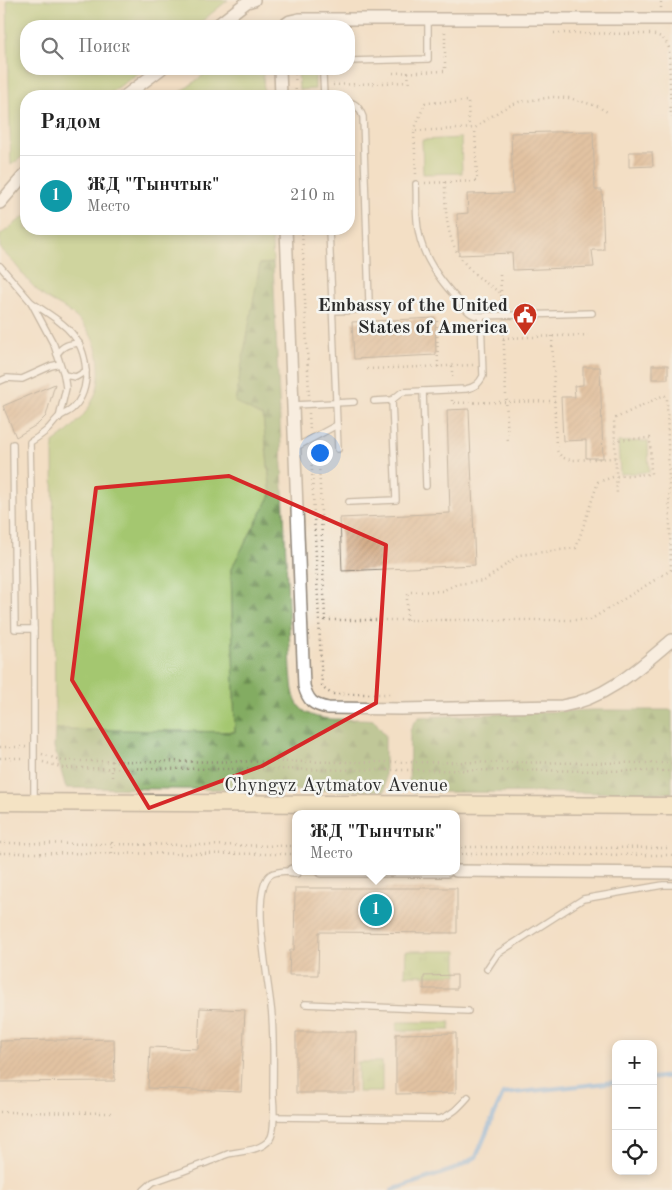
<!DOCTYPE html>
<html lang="ru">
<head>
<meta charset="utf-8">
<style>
	:root { --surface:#fff; --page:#f6f6f6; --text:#222; --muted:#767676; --line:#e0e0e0; --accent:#d93025 }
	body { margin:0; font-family:"Old Standard TT",serif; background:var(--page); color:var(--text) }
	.controls { position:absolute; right:15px; bottom:15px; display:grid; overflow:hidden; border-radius:10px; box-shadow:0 2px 8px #0003 }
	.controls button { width:45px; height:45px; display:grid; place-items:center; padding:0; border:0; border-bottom:1px solid var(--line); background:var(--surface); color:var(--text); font:25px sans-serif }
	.you { position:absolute; left:319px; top:452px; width:18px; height:18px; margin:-12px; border:4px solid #fff; border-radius:50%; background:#1a73e8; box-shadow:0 0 0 8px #1a73e833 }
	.badge { display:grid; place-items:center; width:32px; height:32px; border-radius:50%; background:var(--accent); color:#fff; font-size:16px; font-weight:700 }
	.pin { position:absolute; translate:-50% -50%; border:2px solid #fff; box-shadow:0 1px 5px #0006 }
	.popup { position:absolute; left:292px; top:810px; width:168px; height:65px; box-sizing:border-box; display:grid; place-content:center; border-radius:10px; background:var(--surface); filter:drop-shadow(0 1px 4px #0005); font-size:16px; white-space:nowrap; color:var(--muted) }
	.popup b { font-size:19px; color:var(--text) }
	.popup::after { content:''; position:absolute; left:50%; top:100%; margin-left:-10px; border:10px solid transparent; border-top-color:var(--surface) }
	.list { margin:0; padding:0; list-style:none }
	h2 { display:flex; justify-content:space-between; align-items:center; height:65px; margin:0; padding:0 20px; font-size:21px }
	h2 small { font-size:16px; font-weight:400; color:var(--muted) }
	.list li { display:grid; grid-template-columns:32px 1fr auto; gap:15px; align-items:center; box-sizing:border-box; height:80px; padding:0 20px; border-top:1px solid var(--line) }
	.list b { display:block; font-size:19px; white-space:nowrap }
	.list p { margin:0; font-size:16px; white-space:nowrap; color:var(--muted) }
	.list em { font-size:16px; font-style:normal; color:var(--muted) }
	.icon { flex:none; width:28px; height:28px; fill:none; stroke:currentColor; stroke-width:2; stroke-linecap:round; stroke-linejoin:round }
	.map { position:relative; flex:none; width:672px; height:1190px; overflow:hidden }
	.search { position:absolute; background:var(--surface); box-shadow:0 2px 8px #0003; left:20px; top:20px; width:335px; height:55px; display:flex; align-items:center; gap:12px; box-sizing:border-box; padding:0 18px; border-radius:20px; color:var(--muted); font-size:19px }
	.panel { position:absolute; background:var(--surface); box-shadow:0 2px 8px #0003; left:20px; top:90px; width:335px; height:145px; border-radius:20px }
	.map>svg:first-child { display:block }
	.grass { fill:#a4c770; stroke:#68794e }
	.forest { fill:url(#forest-firs); stroke:#576c46 }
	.park { fill:url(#park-tufts); stroke:#68794e }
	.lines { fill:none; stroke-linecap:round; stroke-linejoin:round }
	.stream { stroke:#78b1e8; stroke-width:4.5 }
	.building { fill:url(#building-hatch) }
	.service-casing { stroke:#8f8578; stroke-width:8 }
	.minor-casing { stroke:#8f8578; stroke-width:14 }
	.secondary-casing { stroke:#8f8578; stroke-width:19 }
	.path { stroke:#8f8578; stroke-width:2.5; stroke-dasharray:1 4; stroke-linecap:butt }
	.service { stroke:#fff; stroke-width:5.5 }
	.minor { stroke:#fff; stroke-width:11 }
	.secondary { stroke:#f7e8c3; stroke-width:16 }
	.marked { fill:none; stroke:#d62828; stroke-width:4; stroke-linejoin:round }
	.labels { text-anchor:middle; stroke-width:5; stroke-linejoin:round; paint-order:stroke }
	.poi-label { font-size:19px; font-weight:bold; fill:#2b2b2b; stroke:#f6f6f2; text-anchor:end }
	.street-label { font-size:19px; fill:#2b2b2b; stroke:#f6f6f2 }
</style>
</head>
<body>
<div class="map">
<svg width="672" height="1190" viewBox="0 0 672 1190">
	<defs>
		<pattern id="forest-firs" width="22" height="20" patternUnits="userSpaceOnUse" patternTransform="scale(1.25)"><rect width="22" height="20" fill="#83ac62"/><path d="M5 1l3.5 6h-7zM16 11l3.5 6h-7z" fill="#6b8c51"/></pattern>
		<pattern id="park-tufts" width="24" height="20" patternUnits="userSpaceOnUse" patternTransform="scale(1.25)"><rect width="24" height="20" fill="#a4c770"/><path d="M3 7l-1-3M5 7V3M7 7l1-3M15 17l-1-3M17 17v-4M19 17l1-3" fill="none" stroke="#8dab61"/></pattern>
		<pattern id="building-hatch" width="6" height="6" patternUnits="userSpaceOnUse" patternTransform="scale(1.25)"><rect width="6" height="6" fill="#cfa177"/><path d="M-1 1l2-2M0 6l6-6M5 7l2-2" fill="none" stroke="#a88362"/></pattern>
	</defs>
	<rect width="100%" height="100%" fill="#f6f6f2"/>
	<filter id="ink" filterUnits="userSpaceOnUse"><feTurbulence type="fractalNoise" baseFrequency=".02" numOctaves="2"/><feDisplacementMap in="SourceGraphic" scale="10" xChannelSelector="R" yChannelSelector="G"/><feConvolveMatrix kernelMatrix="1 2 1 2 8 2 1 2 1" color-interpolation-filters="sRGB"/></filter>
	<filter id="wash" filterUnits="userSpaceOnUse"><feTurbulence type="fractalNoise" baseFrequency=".0096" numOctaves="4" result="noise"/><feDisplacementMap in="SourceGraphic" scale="20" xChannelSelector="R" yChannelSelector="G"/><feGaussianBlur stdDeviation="1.12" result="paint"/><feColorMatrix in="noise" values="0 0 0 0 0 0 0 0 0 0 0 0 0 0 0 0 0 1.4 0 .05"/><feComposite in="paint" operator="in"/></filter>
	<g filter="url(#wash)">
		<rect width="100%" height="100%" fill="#f3dfc5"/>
		<!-- grass -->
		<g class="grass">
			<path d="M7,0h221l-32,26h-170v43h118l-38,27h-80v58l-15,11z"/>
			<path d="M211,69h52l1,27h-88z"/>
			<path d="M298,69h17v20l-16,1z"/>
			<path d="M461,138l1,35 -39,1 -1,-34z"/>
			<path d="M26,215v14h245l2,34 -13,1 3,152 8,79 -40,74 4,163 -180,-3 -2,-286c22,-16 44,-37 46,-66 2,-32 -10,-53 -37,-70 -7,-4 -16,-8 -22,-14 -9,-8 -17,-19 -25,-29 -4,-4 -12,-12 -15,-17 0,-3 0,-8 0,-12z"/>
			<path d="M648,441l1,31 -29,2 -2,-32z"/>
			<path d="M398,1022h52v8l-53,1v-7z"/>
		</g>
		<!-- forest -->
		<g class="forest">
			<path d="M273,263l18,408c1,8 1,17 3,24 8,34 56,21 80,25l11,15v56l-319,-3 -12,-41 1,-18 180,3 -4,-163 40,-74 -8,-78 -28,-15 25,-138z"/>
			<path d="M592,710h80v83l-259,-1 -4,-4 1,-57 3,-7 6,-7z"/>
		</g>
		<!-- park -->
		<g class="park">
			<path d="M406,951h51v24h-52z"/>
			<rect x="358" y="1062" width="24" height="30"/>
		</g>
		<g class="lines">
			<!-- stream -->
			<g class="stream">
				<path d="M653,1078l19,-2"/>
				<path d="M392,1190l63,-21 21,-12 27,-63 113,-12"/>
			</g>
		</g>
		<g id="blocks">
			<!-- building -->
			<g class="building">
				<path d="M593,131l2,59h7l2,60h-12l2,17 -81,3 -1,-17 -53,2 -2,-41 11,-1 -1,-19 46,-1 -2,-60z"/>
				<path d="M629,152h23l1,14 -24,1z"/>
				<path d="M435,318l1,37 -82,4 -2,-37z"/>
				<rect x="652" y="365" width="16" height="14"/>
				<path d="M583,367h17l3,91h-17v-18l-23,1 -2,-44h14l-1,-11 9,-1z"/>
				<path d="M55,384l-9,32 -8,8 -22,13 -13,-31z"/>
				<path d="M469,409l6,156 -133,6 -2,-53 110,-5 -3,-103z"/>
				<path d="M295,888h162v45l-138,-1 -1,43h-29l1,-25h4z"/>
				<path d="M457,975v14h-33v-13z"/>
				<path d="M200,1008l45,2 -4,82 -93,-4 2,-41 48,2z"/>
				<path d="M296,1032h60l-1,61h-59z"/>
				<path d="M456,1033v60l-60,1v-60z"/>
				<path d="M114,1039l1,42 -115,1v-41z"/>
			</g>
		</g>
	</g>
	<g filter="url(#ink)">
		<use href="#blocks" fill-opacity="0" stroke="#8f8578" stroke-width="1"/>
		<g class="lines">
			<defs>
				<g id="service">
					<path d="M349,61l79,-2v-40"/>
					<path d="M324,96l-1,-20 2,-7"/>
					<path d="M416,184c1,16 -1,33 3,50 5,26 23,49 41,68 4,5 8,11 14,13 2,1 6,1 7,1l111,-3"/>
					<path d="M329,229l9,220"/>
					<path d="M0,266l31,36 23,43 10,30 2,13 -7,30"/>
					<path d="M31,302c31,21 56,33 55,76 -1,11 -5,23 -14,31 -3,3 -9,5 -13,8 -5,4 -8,10 -13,14 -5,4 -10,8 -16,11l4,187v172"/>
					<path d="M332,311c12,-1 30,2 37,-9l-6,-185c-3,-8 -6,-13 -14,-15"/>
					<path d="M57,354c6,-9 12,-10 22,-11"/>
					<path d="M64,375l12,2 10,-6"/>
					<path d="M0,381l7,-3 15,1 29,-13 9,-2"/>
					<path d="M423,391l3,95"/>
					<path d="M374,401l18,-1"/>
					<path d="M294,405l60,-3"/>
					<path d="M13,444l2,185h19"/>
					<path d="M296,447l41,-22"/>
					<path d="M349,502l47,-2 -4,-100 10,-8 64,-3c9,-2 13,-5 17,-13l-2,-60"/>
					<path d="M487,969l10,-15 86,-55 80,-14h9"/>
					<path d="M305,1004l163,7"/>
					<path d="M274,1117l166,2c13,-5 19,-12 28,-22"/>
					<path d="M144,1190l9,-8c17,-6 34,-12 50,-18 9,-3 17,-7 25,-10 14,-3 33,-3 42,-15 5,-7 4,-33 3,-42 0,-26 1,-53 -1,-80 -1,-25 -23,-125 -2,-142 5,-4 15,-4 22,-4"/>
				</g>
				<g id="minor">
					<path d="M216,26l31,-24 7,-2"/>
					<path d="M283,26l7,-5 9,-2h373"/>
					<path d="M280,69l1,27"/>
					<path d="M125,96l36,-27"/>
					<path d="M0,203l26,-30"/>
					<path d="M286,229l18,457c4,15 9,19 24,22l73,1 161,-3c44,-7 77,-38 110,-66"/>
					<path d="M292,871h4"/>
					<path d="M321,871h126"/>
					<path d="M456,871l216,2"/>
				</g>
				<path id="secondary" d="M0,802l672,4"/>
			</defs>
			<!-- service casing -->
			<use href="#service" class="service-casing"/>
			<!-- minor casing -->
			<use href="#minor" class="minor-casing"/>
			<!-- secondary casing -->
			<use href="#secondary" class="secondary-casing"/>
			<!-- path -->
			<g class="path">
				<path d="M661,8v-8"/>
				<path d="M554,33l95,1c11,1 16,4 20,14l2,69"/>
				<path d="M295,69l1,27"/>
				<path d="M408,72l1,13"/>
				<path d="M393,73l52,-2v-40"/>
				<path d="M333,85l75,-3"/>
				<path d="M414,131l11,-28 43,-2 1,27"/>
				<path d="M416,174l-2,-43 61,-3 14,-10 15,-10 15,-6 34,-5 16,1 28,8 12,7"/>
				<path d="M445,182c0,56 7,81 56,111"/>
				<path d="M425,183l52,-2 -2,-53"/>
				<path d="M302,229l7,166"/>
				<path d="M500,275l2,31"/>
				<path d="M437,321l1,46"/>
				<path d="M503,324l5,119"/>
				<path d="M552,336l4,111c2,9 8,12 16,13l44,-2"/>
				<path d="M503,338l85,-3"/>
				<path d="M452,366v13"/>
				<path d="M367,369l107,-4"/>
				<path d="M452,400v3l103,-2"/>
				<path d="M309,413l1,17"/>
				<path d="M311,450l11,235c3,6 6,7 12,9h59"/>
				<path d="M319,460l6,160h265l81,-50 -4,-169v-4l-3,-2 -50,24 3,76"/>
				<path d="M407,620v-24l3,-4 32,-1 15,-7 27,-3 35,-26 57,-7 22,-66 18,-6 35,-2 -1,-36 -35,2"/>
				<path d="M0,747h26"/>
				<path d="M42,754l21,7 609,2"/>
				<path d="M0,758h23"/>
				<path d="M112,761v17"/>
				<path d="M43,762l21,6 333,2 275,1"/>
				<path d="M0,843l296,3"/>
				<path d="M456,847l216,1"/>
				<path d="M0,853l296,1"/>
				<path d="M112,853v-14"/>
				<path d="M456,854l216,1"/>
				<path d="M0,1112l114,1"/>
			</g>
			<!-- service -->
			<use href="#service" class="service"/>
			<!-- minor -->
			<use href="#minor" class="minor"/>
			<!-- secondary -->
			<use href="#secondary" class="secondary"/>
		</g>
	</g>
	<!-- marked area -->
	<path d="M0 0H672V1190H0ZM229,476l157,69 -10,158 -114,63 -113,42 -77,-128 24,-192z" fill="#f3dfc5" fill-opacity=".55" fill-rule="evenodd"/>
	<path class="marked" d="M229,476l157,69 -10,158 -114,63 -113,42 -77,-128 24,-192z"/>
	<!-- icons -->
	<defs>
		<symbol id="civic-pin" viewBox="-11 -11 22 30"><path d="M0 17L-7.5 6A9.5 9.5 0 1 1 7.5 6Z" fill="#c8321e" stroke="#f6f6f2"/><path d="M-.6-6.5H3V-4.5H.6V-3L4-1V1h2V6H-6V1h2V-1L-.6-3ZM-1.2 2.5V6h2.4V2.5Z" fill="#fff"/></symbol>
	</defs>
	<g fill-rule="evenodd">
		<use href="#civic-pin" x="511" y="301" width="28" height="38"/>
	</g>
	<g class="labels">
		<!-- poi labels -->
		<g class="poi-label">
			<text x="508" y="311">Embassy of the United<tspan x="508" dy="22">States of America</tspan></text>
		</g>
		<!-- street labels -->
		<g class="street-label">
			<text x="336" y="791">Chyngyz Aytmatov Avenue</text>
		</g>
	</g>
</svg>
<div class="controls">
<button>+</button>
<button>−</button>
<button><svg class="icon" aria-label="locate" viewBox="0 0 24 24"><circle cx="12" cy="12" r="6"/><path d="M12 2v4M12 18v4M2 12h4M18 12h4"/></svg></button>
</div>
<div class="you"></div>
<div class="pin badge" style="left:376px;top:910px;background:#0f9aa8">1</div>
<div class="popup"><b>ЖД &quot;Тынчтык&quot;</b>Место</div>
<div class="search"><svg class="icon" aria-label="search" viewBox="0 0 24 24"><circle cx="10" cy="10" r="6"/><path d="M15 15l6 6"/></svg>Поиск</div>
<section class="panel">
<h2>Рядом<small></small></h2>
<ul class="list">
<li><span class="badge" style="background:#0f9aa8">1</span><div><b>ЖД &quot;Тынчтык&quot;</b><p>Место</p></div><em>210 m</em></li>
</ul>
</section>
</div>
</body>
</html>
